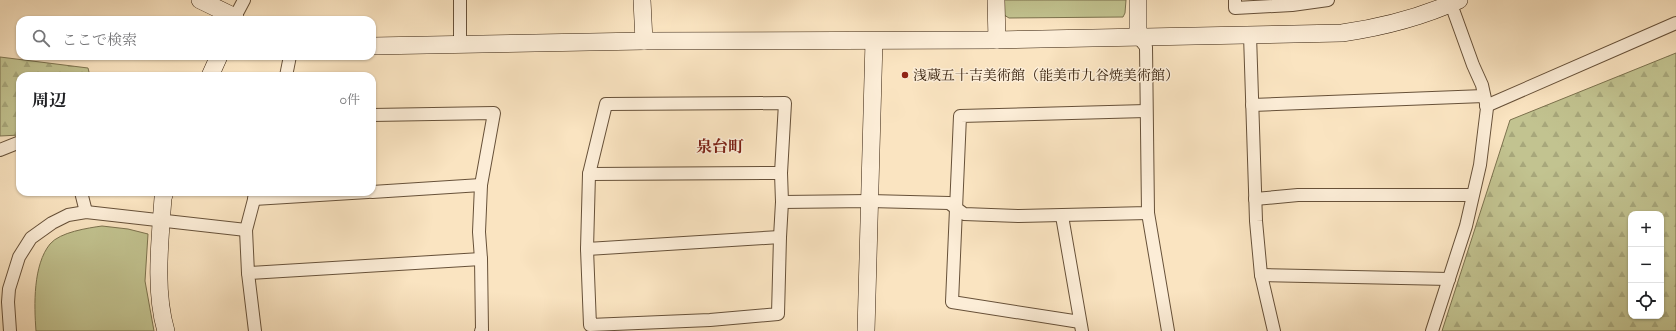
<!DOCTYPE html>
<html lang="ja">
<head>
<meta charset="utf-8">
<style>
	:root { --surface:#fff; --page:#f6f6f6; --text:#202124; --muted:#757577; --line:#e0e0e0 }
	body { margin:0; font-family:"IM FELL Great Primer","Noto Serif JP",serif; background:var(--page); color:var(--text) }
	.controls { position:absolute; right:12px; bottom:12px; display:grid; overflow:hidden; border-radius:8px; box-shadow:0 1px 3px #0004 }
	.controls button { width:36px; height:36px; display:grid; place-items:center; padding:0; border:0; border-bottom:1px solid var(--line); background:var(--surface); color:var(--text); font:20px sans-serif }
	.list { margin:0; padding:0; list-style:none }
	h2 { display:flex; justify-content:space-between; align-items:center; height:52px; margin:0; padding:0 16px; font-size:17px }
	h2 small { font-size:13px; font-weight:400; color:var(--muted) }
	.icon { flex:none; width:22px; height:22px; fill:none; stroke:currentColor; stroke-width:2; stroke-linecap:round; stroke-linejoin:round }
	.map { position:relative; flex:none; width:1676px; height:331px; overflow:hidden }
	.search { position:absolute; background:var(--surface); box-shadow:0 1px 3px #0004; left:16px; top:16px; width:360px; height:44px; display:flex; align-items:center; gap:10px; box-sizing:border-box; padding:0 14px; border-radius:12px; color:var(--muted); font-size:15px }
	.panel { position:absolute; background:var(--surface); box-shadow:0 1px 3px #0004; left:16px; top:72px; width:360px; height:124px; border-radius:12px }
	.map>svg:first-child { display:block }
	.forest { fill:url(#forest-firs); stroke:#7c724e; fill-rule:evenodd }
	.park { fill:#c2c390; stroke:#7c724e }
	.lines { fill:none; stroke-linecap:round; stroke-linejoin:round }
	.street-casing { stroke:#675139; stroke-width:14 }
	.secondary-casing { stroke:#36200c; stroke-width:18 }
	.street { stroke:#fcedd7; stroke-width:12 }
	.secondary { stroke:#fcedd7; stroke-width:17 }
	.poi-dot { fill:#8f2418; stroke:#fcedd7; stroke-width:1.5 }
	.labels { text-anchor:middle; stroke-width:3; stroke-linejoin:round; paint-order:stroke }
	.poi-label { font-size:14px; fill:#36200c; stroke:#fcedd7; text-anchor:start }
	.quarter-label { font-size:16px; font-weight:bold; fill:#7a1f14; stroke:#fcedd7 }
</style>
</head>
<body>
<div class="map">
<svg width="1676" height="331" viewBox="0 0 1676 331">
	<defs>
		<pattern id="forest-firs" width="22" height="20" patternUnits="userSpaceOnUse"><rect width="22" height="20" fill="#c2c390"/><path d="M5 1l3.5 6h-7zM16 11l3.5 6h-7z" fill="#a7a77b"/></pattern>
	</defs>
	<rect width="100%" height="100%" fill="#fae4c1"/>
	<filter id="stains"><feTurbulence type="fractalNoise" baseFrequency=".005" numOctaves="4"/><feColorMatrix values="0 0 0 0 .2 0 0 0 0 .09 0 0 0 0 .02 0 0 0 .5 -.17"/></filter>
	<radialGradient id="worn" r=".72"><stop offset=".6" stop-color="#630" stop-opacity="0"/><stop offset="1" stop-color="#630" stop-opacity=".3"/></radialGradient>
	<!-- forest -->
	<g class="forest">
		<path d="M1676,53v278h-234l68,-211zM1631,214h30v102h-30z"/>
		<path d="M0,57l88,11 2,8h-70v59l-20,1z"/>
	</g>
	<!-- park -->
	<g class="park">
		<path d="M1004,0h122l-1,13 -2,4 -114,1 -5,-3z"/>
		<path d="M102,226l26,3 20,5 -3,47 9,50h-118c-2,-26 -3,-66 14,-87 10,-12 38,-16 52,-18z"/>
	</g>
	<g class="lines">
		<defs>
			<g id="street">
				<path d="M1235,0v8l57,-3 36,-5"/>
				<path d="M235,17l9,-17"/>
				<path d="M1250,35l6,186 5,54 13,56"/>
				<path d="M460,45v-45"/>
				<path d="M286,76l4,-20"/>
				<path d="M785,103l-4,70 1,29 -2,35 -2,77 -68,6 -120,5 -3,-76 2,-75 17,-70z"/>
				<path d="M1252,105l232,-9"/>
				<path d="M1486,106l190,-83"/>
				<path d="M372,115l122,-2 -13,72 -2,47 2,27 1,71 -1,1"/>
				<path d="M0,150l20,-8"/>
				<path d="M589,174l192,-1"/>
				<path d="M81,192l5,20"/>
				<path d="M372,192l109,-7"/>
				<path d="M254,199l114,-7"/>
				<path d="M1255,199l43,-4h174"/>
				<path d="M782,202l88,-1 79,2 15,11 55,2 129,-3 -2,-166 -8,-10"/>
				<path d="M1148,213l20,118"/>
				<path d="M1062,216l20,115"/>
				<path d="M587,249l193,-12"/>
				<path d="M248,273l233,-14"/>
				<path d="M1261,275l188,4"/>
				<path d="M1080,322l-128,-20 8,-186 186,-5"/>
				<path d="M10,331l-2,-29 1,-13 10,-32 12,-19 21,-15 16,-8 18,-3 160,18"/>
				<path d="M255,331l-7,-58 -2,-43 10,-38"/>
				<path d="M1432,331l34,-105 14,-61 7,-57 -5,-23 -9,-20 -22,-61"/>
			</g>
			<g id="secondary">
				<path d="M200,0l35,17 -1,3"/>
				<path d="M642,0l2,41"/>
				<path d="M996,0l1,40"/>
				<path d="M1138,0v37"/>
				<path d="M372,46l272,-5 353,-1 345,-7c41,-6 80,-16 117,-33"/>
				<path d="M210,76l9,-20"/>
				<path d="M165,192l-2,6c-3,42 -9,93 3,133"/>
				<path d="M866,331l8,-290"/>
			</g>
		</defs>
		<!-- street casing -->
		<use href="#street" class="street-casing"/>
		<!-- secondary casing -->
		<use href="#secondary" class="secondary-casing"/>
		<!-- street -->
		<use href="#street" class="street"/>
		<!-- secondary -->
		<use href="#secondary" class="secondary"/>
	</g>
	<!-- markers -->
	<circle class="poi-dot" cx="905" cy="75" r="4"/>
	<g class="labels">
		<!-- poi labels -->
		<g class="poi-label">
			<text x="913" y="80">浅蔵五十吉美術館（能美市九谷焼美術館）</text>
		</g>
		<!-- quarter labels -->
		<g class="quarter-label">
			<text x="720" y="152">泉台町</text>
		</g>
	</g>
	<rect width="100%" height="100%" filter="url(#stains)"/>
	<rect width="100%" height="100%" fill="url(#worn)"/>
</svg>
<div class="controls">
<button>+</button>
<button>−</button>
<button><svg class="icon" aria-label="locate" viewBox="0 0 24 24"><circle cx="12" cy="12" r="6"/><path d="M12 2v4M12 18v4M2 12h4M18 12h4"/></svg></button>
</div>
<div class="search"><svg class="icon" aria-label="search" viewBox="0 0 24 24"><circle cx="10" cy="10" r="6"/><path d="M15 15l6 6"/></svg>ここで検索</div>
<section class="panel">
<h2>周辺<small>0件</small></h2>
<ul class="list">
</ul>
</section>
</div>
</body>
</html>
